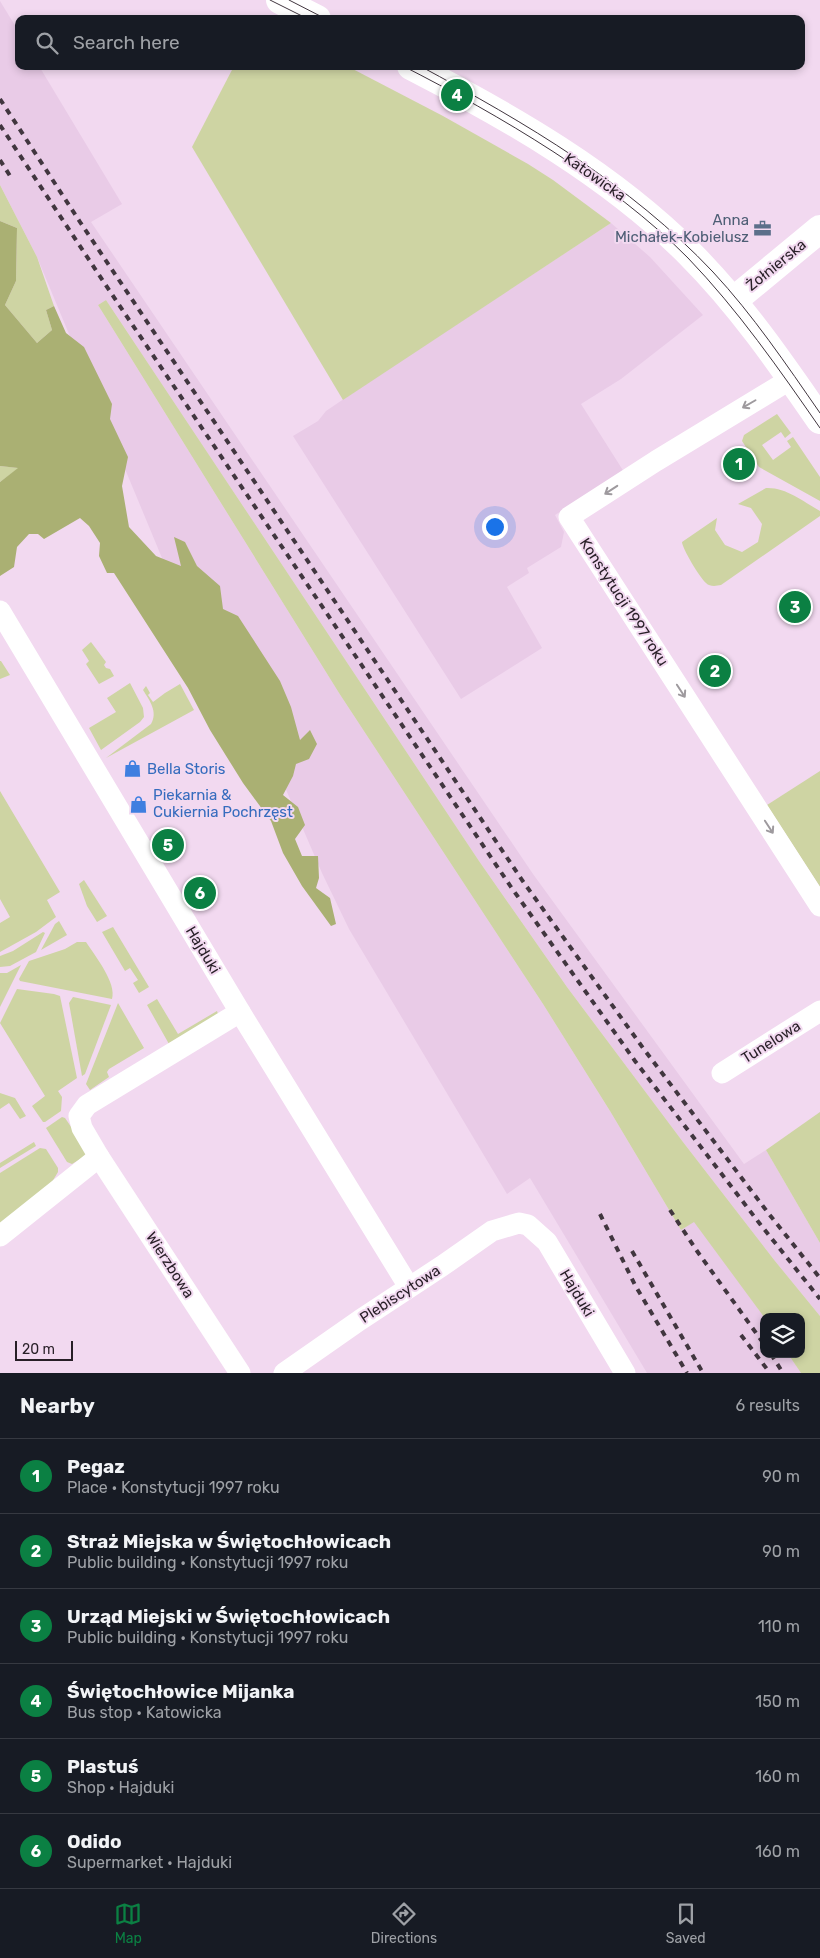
<!DOCTYPE html>
<html lang="en">
<head>
<meta charset="utf-8">
<style>
	:root { --surface:#171b24; --page:#242831; --text:#f1f3f6; --muted:#9ea1a6; --line:#363941; --accent:#0b8043 }
	body { margin:0; font-family:Rubik,sans-serif; background:var(--page); color:var(--text) }
	.controls { position:absolute; right:15px; bottom:15px; display:grid; overflow:hidden; border-radius:10px; box-shadow:0 2px 8px #0003 }
	.controls button { width:45px; height:45px; display:grid; place-items:center; padding:0; border:0; border-bottom:1px solid var(--line); background:var(--surface); color:var(--text); font:25px sans-serif }
	.scale { position:absolute; left:15px; bottom:12px; width:58px; box-sizing:border-box; padding-left:5px; border:2px solid #281f27; border-top:0; font-size:14px; line-height:18px; white-space:nowrap; color:#281f27; -webkit-text-stroke:4px #f2d9f0; paint-order:stroke }
	.you { position:absolute; left:494px; top:526px; width:18px; height:18px; margin:-12px; border:4px solid #fff; border-radius:50%; background:#1a73e8; box-shadow:0 0 0 8px #1a73e833 }
	.badge { display:grid; place-items:center; width:32px; height:32px; border-radius:50%; background:var(--accent); color:#fff; font-size:16px; font-weight:700 }
	.pin { position:absolute; translate:-50% -50%; border:2px solid #fff; box-shadow:0 1px 5px #0006 }
	.list { margin:0; padding:0; list-style:none }
	h2 { display:flex; justify-content:space-between; align-items:center; height:65px; margin:0; padding:0 20px; font-size:21px }
	h2 small { font-size:16px; font-weight:400; color:var(--muted) }
	.list li { display:grid; grid-template-columns:32px 1fr auto; gap:15px; align-items:center; box-sizing:border-box; height:75px; padding:0 20px; border-top:1px solid var(--line) }
	.list b { display:block; font-size:19px; white-space:nowrap }
	.list p { margin:0; font-size:16px; white-space:nowrap; color:var(--muted) }
	.list em { font-size:16px; font-style:normal; color:var(--muted) }
	.icon { flex:none; width:28px; height:28px; fill:none; stroke:currentColor; stroke-width:2; stroke-linecap:round; stroke-linejoin:round }
	.map { position:relative; flex:none; width:820px; height:1373px; overflow:hidden }
	.search { position:absolute; background:var(--surface); box-shadow:0 2px 8px #0003; left:15px; right:15px; top:15px; height:55px; display:flex; align-items:center; gap:12px; box-sizing:border-box; padding:0 18px; border-radius:10px; color:var(--muted); font-size:19px }
	.sheet { height:515px; background:var(--surface) }
	nav { display:flex; justify-content:space-around; align-items:center; box-sizing:border-box; height:70px; border-top:1px solid var(--line); background:var(--surface); font-size:14px; color:var(--muted) }
	nav a { display:grid; justify-items:center; gap:2px }
	nav .on { color:var(--accent) }
	.map>svg:first-child { display:block }
	.built { fill:#e9cbe7 }
	.green { fill:#ced4a3 }
	.forest { fill:#aab073 }
	.lines { fill:none; stroke-linecap:round; stroke-linejoin:round }
	.street { stroke:#fff; stroke-width:21 }
	.secondary { stroke:#fff; stroke-width:28 }
	.tram { stroke:#41363f; stroke-width:1 }
	.rail { stroke:#41363f; stroke-width:4; stroke-dasharray:6 6; stroke-linecap:butt }
	.oneway { stroke:#9e9a9e }
	.labels { text-anchor:middle; stroke-width:4; stroke-linejoin:round; paint-order:stroke }
	.street-label { font-size:15px; fill:#281f27; stroke:#f2d9f0 }
	.service-label { font-size:15px; fill:#4e5e75; stroke:#f2d9f0; text-anchor:end }
	.shop-label { font-size:15px; fill:#366cbe; stroke:#f2d9f0; text-anchor:start }
</style>
</head>
<body>
<div class="map">
<svg width="820" height="1373" viewBox="0 0 820 1373">
	<rect width="100%" height="100%" fill="#f2d9f0"/>
	<!-- built -->
	<g class="built">
		<path d="M0,1l19,31v34h20l83,138 -31,18 442,652 211,290 22,-14 54,93v73l-45,-55 -92,-119 -116,-155 -88,-126 -373,-561 -8,5 241,388 204,311 67,107 71,119 13,-9 63,86 7,10v37h24l13,19h-154l-117,-195 -23,16 -158,-265 -27,-56 -38,-88 -87,-157 -35,-70 -125,-301 -37,-72z"/>
		<path d="M611,223l39,34 53,58 -82,64 -40,25 43,68 -69,43 9,17 -3,15 -34,21 2,5 -22,14 35,61 -81,51 -168,-263 25,-15 8,-10 40,-27z"/>
	</g>
	<!-- green -->
	<g class="green">
		<path d="M234,66h113l96,50 85,48 25,16 58,43 -268,177 -151,-253z"/>
		<path d="M0,185l37,72 17,49 -8,4 6,20 -15,13 -32,-38 11,-24 1,-53 -17,-7z"/>
		<path d="M106,300l373,561 88,126 116,155 92,119 45,55v57h-19l-13,-19h13v-37h-37l-70,-95 -13,8 -71,-119 -67,-107 -204,-311 -241,-388z"/>
		<path d="M777,414l14,19 -6,5 -4,-6 -19,13 11,15 18,-13 -4,-6 6,-4 27,40v24l-61,-34 -17,-26 2,-6z"/>
		<path d="M0,466l19,2 -19,14z"/>
		<path d="M766,488c20,-1 38,14 54,23v5l-99,69c-5,1 -11,2 -15,-2 -6,-5 -24,-35 -24,-41l35,-24 -2,12 10,15 17,7 16,-10 4,-18 -11,-16 -13,-4z"/>
		<path d="M91,642l15,20 -2,3 2,3 4,1 4,7 -15,8 -13,-20 3,-3 -7,-11z"/>
		<path d="M1,661l9,14 -10,4v-18z"/>
		<path d="M130,683l13,25 1,9 -4,5 -39,28 -12,-22 27,-16 -9,-14z"/>
		<path d="M180,684l14,26 -88,48 45,-34c7,-12 -1,-23 -8,-34l3,-4 4,7 -2,2 5,7 12,-9z"/>
		<path d="M820,771v116l-53,-82z"/>
		<path d="M0,791l60,101 -13,8 9,17 -20,15 -36,20v-29l10,-6 -10,-18z"/>
		<path d="M84,880l23,36 -10,6 -10,-16 -8,-22z"/>
		<path d="M59,921l8,14 -26,15 14,-26z"/>
		<path d="M113,927l36,60 -10,6 -6,-10 5,-3 -8,-12 -5,3 -23,-39z"/>
		<path d="M43,932l2,1 -9,19 -26,14 -10,1v-11l13,-5z"/>
		<path d="M77,942h9c9,14 31,41 26,57l-92,-18 -1,-2 10,-18 36,-12z"/>
		<path d="M21,965l-21,42v-34h7z"/>
		<path d="M17,989l37,5 6,2 17,82 -19,13 4,6 -1,14 -16,11h-2l-11,-16 13,-10 -45,-73z"/>
		<path d="M73,997l38,8 -26,69 -3,2 -13,-73z"/>
		<path d="M157,999l21,35 39,-23 1,3 -49,30 -22,-39z"/>
		<path d="M118,1003l26,45 -35,21 -2,3 2,5 -19,13 -4,-6z"/>
		<path d="M0,1093l15,5 11,18 -6,3 -11,-16 -9,6z"/>
		<path d="M820,1112v131l-54,-93z"/>
		<path d="M62,1117l3,1 20,29 2,8 -15,9 -5,-2 -21,-34z"/>
		<path d="M34,1142l2,4 -36,22v-5z"/>
		<path d="M40,1148l6,1 12,19v4l-6,10 -52,43v-52z"/>
	</g>
	<!-- forest -->
	<path class="forest" d="M0,221l17,7 -1,53 -11,24 32,38 15,-13 -6,-20 8,-4 12,27 18,14 28,57 -2,15 18,38 -6,29 7,41 27,29 25,10 -7,-29 11,5 12,24 23,20 3,23 15,7 42,65 11,26 9,33 10,-10 7,14 -8,15 -13,5 -3,12 -10,19 15,12 7,18 -10,14 7,17h16l1,22 -3,10 14,10 6,26 -5,2 -29,-40 -19,-33 -12,-32 -28,-38 -33,-53 -22,-42 -74,-115h-7l-8,-17 1,-13 -11,-17 -9,-8 -36,21 -6,-5h-9l-12,13 -3,20 -14,9v-94l18,-14 -18,-2z"/>
	<g class="lines">
		<!-- street -->
		<g class="street">
			<path d="M791,379l-135,82 -87,56 251,389"/>
			<path d="M0,611l240,401 169,275"/>
			<path d="M722,1073l98,-62"/>
			<path d="M0,1236l99,-79"/>
			<path d="M240,1373l-141,-216 -17,-29 -3,-12 8,-11 153,-93"/>
			<path d="M284,1373l76,-53 82,-54 50,-35 27,-8 9,2 19,17 78,131"/>
		</g>
		<!-- secondary -->
		<g class="secondary">
			<path d="M280,0l37,19"/>
			<path d="M411,66c99,51 200,109 279,188 50,50 90,108 130,166"/>
			<path d="M733,301l87,-72"/>
		</g>
		<!-- tram -->
		<g class="tram">
			<path d="M270,0l38,19"/>
			<path d="M289,0l37,19"/>
			<path d="M403,66c96,49 209,115 285,192 50,52 91,111 132,170"/>
			<path d="M420,66c106,57 210,118 293,206 40,43 73,92 107,141"/>
		</g>
		<!-- rail -->
		<g class="rail">
			<path d="M0,99l80,123 442,658 121,168 126,166 51,64"/>
			<path d="M0,125l103,156 408,606 124,174 125,163 60,75"/>
			<path d="M0,160l12,19"/>
			<path d="M670,1210l27,41 67,93"/>
			<path d="M600,1214l35,71 52,88"/>
			<path d="M632,1251l71,122"/>
			<path d="M741,1335l29,38"/>
			<path d="M771,1354l12,19"/>
		</g>
	</g>
	<!-- one-way arrows -->
	<defs><path id="oneway-shaft" d="M-6 0H5M1.5-3L5.5 0L1.5 3" fill="none" stroke-width="1.6" stroke-linecap="round" stroke-linejoin="round" transform="scale(1.25)"/></defs>
	<g class="oneway">
		<use href="#oneway-shaft" transform="translate(749 404) rotate(150)"/>
		<use href="#oneway-shaft" transform="translate(611 490) rotate(147)"/>
		<use href="#oneway-shaft" transform="translate(681 691) rotate(57)"/>
		<use href="#oneway-shaft" transform="translate(769 827) rotate(57)"/>
	</g>
	<!-- icons -->
	<defs>
		<symbol id="office-bare" viewBox="-9 -9 18 18"><path d="M-6-3h4V-5.5h4V-3h4V5H-6ZM-1-4.5V-3h2v-1.5ZM-6 0V1H6V0Z" fill="#5c6f8a" stroke="#f2d9f0" stroke-width="2.5" paint-order="stroke"/></symbol>
		<symbol id="shop-bare" viewBox="-9 -9 18 18"><path d="M-5-2.5h2.3a2.7 3.5 0 0 1 5.4 0H5L5.5 6h-11ZM-1.5-2.5h3a1.5 2.3 0 0 0-3 0Z" fill="#3f7fe0" stroke="#f2d9f0" stroke-width="2.5" paint-order="stroke"/></symbol>
	</defs>
	<g fill-rule="evenodd">
		<use href="#office-bare" x="750" y="216" width="25" height="25"/>
		<use href="#shop-bare" x="120" y="756" width="25" height="25"/>
		<use href="#shop-bare" x="126" y="792" width="25" height="25"/>
	</g>
	<g class="labels">
		<!-- street labels -->
		<g class="street-label">
			<text transform="translate(595 177) rotate(35)" y="5">Katowicka</text>
			<text transform="translate(776 265) rotate(-39)" y="5">Żołnierska</text>
			<text transform="translate(624 602) rotate(57)" y="5">Konstytucji 1997 roku</text>
			<text transform="translate(203 950) rotate(59)" y="5">Hajduki</text>
			<text transform="translate(771 1042) rotate(-32)" y="5">Tunelowa</text>
			<text transform="translate(170 1265) rotate(57)" y="5">Wierzbowa</text>
			<text transform="translate(577 1293) rotate(59)" y="5">Hajduki</text>
			<text transform="translate(400 1294) rotate(-33)" y="5">Plebiscytowa</text>
		</g>
		<!-- service labels -->
		<g class="service-label">
			<text x="749" y="225">Anna<tspan x="749" dy="17">Michałek-Kobielusz</tspan></text>
		</g>
		<!-- shop labels -->
		<g class="shop-label">
			<text x="147" y="774">Bella Storis</text>
			<text x="153" y="800">Piekarnia &amp;<tspan x="153" dy="17">Cukiernia Pochrzęst</tspan></text>
		</g>
	</g>
</svg>
<div class="controls">
<button><svg class="icon" aria-label="layers" viewBox="0 0 24 24"><path d="M12 4l9 5-9 5-9-5zM3 14l9 5 9-5"/></svg></button>
</div>
<div class="scale">20 m</div>
<div class="you"></div>
<div class="pin badge" style="left:739px;top:464px">1</div>
<div class="pin badge" style="left:715px;top:671px">2</div>
<div class="pin badge" style="left:795px;top:607px">3</div>
<div class="pin badge" style="left:457px;top:95px">4</div>
<div class="pin badge" style="left:168px;top:845px">5</div>
<div class="pin badge" style="left:200px;top:893px">6</div>
<div class="search"><svg class="icon" aria-label="search" viewBox="0 0 24 24"><circle cx="10" cy="10" r="6"/><path d="M15 15l6 6"/></svg>Search here</div>
</div>
<section class="sheet">
<h2>Nearby<small>6 results</small></h2>
<ul class="list">
<li><span class="badge">1</span><div><b>Pegaz</b><p>Place · Konstytucji 1997 roku</p></div><em>90 m</em></li>
<li><span class="badge">2</span><div><b>Straż Miejska w Świętochłowicach</b><p>Public building · Konstytucji 1997 roku</p></div><em>90 m</em></li>
<li><span class="badge">3</span><div><b>Urząd Miejski w Świętochłowicach</b><p>Public building · Konstytucji 1997 roku</p></div><em>110 m</em></li>
<li><span class="badge">4</span><div><b>Świętochłowice Mijanka</b><p>Bus stop · Katowicka</p></div><em>150 m</em></li>
<li><span class="badge">5</span><div><b>Plastuś</b><p>Shop · Hajduki</p></div><em>160 m</em></li>
<li><span class="badge">6</span><div><b>Odido</b><p>Supermarket · Hajduki</p></div><em>160 m</em></li>
</ul>
</section>
<nav>
<a class="on"><svg class="icon" aria-label="map" viewBox="0 0 24 24"><path d="M3 6l6-2 6 2 6-2v14l-6 2-6-2-6 2zM9 4v14M15 6v14"/></svg>Map</a>
<a><svg class="icon" aria-label="directions" viewBox="0 0 24 24"><path d="M12 3l9 9-9 9-9-9zM9 14v-3h6M13 9l2 2-2 2"/></svg>Directions</a>
<a><svg class="icon" aria-label="saved" viewBox="0 0 24 24"><path d="M7 4h10v16l-5-4-5 4z"/></svg>Saved</a>
</nav>
</body>
</html>
